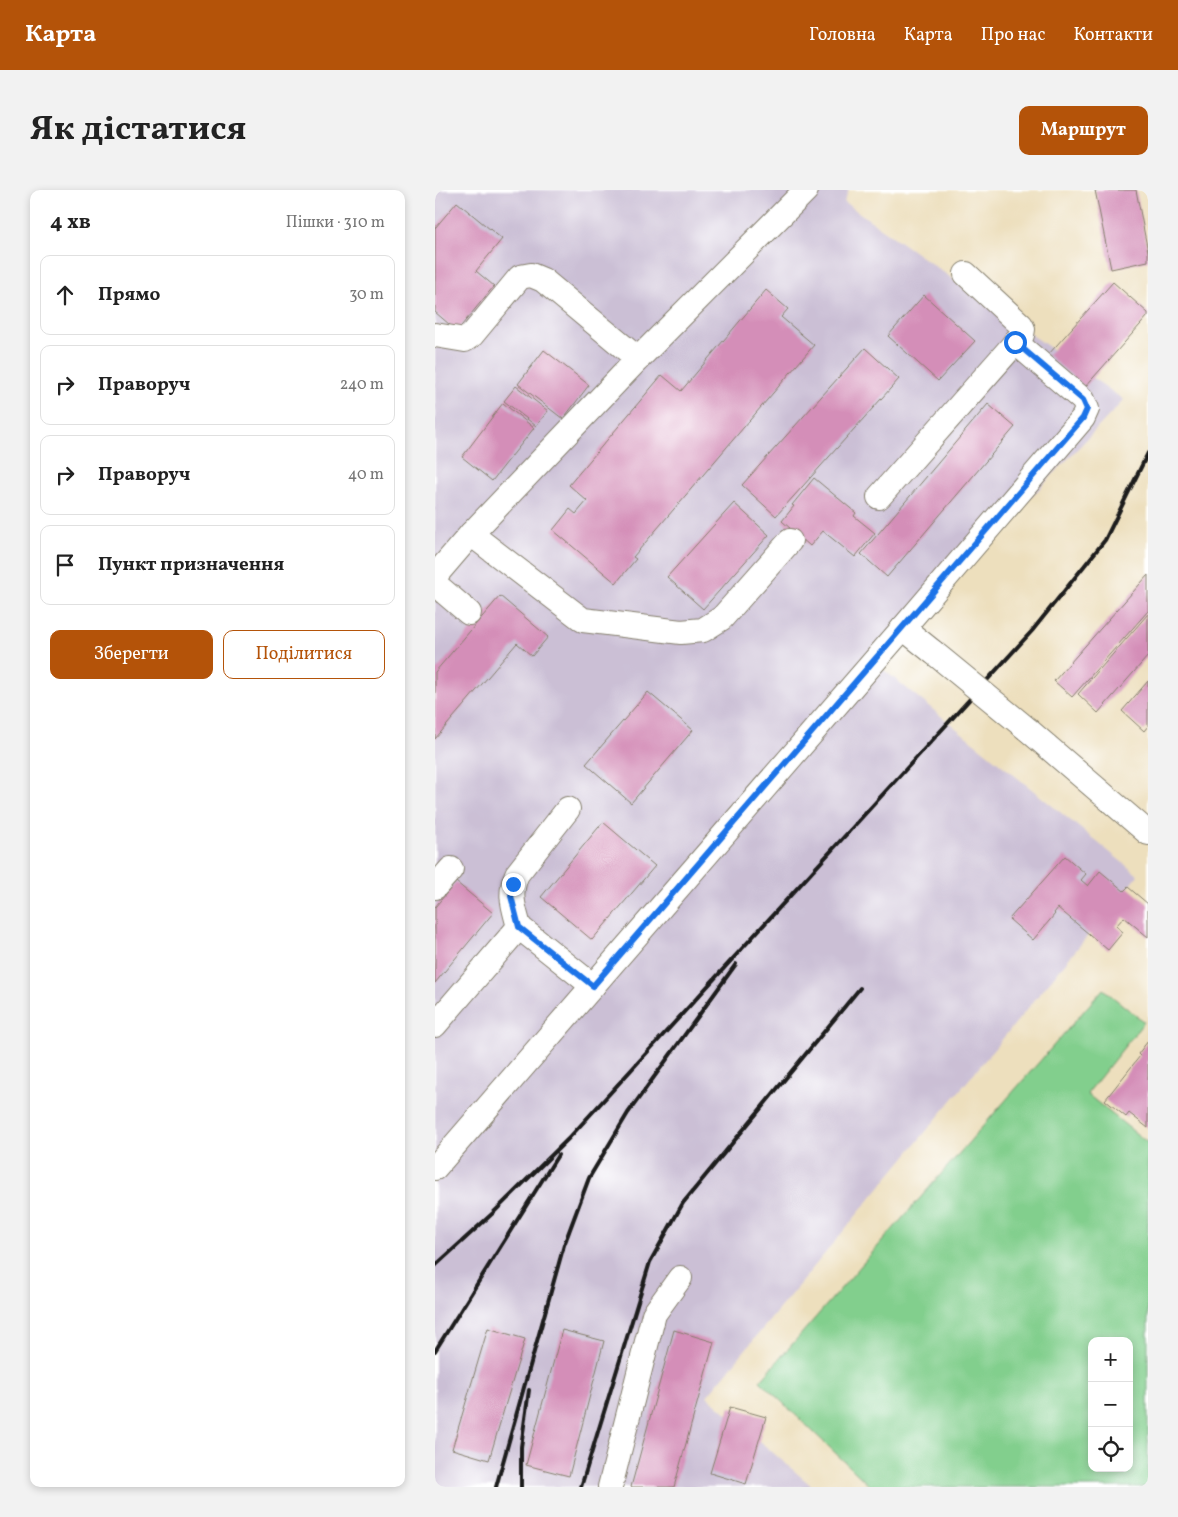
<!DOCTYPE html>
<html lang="uk">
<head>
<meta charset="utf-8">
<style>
	:root { --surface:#fff; --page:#f2f2f2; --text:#222; --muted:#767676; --line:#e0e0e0; --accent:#b45309 }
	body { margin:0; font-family:Vollkorn,serif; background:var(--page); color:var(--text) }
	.controls { position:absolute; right:15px; bottom:15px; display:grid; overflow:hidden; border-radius:10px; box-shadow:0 2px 8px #0003 }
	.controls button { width:45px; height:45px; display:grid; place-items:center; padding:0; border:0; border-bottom:1px solid var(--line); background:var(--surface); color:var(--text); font:25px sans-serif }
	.stop { position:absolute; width:15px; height:15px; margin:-11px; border:4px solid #1a73e8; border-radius:50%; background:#fff }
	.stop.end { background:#1a73e8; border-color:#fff; box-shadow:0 1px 5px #0008 }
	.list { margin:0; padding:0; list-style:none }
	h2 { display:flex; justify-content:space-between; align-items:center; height:65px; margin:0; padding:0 20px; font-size:21px }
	h2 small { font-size:16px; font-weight:400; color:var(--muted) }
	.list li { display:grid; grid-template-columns:32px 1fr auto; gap:15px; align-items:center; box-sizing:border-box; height:80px; margin:0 10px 10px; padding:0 10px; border:1px solid var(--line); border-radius:10px }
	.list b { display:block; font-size:19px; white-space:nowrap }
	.list em { font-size:16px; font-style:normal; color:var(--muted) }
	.actions { display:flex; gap:10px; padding:15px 20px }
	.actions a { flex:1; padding:11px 0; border:1px solid var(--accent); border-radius:10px; text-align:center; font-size:18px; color:var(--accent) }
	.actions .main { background:var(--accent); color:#fff }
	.icon { flex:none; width:28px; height:28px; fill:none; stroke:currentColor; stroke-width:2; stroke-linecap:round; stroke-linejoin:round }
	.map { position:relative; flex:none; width:713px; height:1297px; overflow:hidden; border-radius:10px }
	header { display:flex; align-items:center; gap:30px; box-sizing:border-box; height:70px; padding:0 25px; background:var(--accent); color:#fff }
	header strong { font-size:24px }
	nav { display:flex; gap:28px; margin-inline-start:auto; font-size:18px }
	.intro { display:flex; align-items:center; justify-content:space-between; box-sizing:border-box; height:120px; padding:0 30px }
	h1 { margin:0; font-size:35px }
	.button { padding:12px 22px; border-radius:10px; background:var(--accent); color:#fff; font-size:18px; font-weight:700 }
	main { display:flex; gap:30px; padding:0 30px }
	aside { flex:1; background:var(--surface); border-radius:10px; box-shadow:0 2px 8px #0003 }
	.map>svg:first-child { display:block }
	.industrial { fill:#cbbfd5 }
	.green { fill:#82cf8d; stroke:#4f7654; fill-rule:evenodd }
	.building { fill:#d48eb8 }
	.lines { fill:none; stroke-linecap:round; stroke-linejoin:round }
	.minor-casing { stroke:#847e6c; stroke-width:26 }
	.minor { stroke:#fff; stroke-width:24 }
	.rail { stroke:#1c1c1c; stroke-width:4 }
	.minor-bridge-casing { stroke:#847e6c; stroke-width:26; stroke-linecap:butt }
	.minor-bridge { stroke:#fff; stroke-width:24 }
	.route { stroke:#1a73e8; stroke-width:6 }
</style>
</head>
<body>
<header>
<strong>Карта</strong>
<nav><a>Головна</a><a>Карта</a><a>Про нас</a><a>Контакти</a></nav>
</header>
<div class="intro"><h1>Як дістатися</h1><a class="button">Маршрут</a></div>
<main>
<aside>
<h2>4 хв<small>Пішки · 310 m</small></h2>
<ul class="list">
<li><svg class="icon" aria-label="ahead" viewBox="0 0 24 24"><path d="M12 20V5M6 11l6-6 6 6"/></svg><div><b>Прямо</b></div><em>30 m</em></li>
<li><svg class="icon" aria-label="right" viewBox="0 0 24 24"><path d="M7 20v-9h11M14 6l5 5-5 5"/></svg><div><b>Праворуч</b></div><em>240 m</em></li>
<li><svg class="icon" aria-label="right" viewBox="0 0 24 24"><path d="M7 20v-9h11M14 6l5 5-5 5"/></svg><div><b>Праворуч</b></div><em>40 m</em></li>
<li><svg class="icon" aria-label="arrive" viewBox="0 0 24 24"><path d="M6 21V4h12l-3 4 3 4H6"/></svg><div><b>Пункт призначення</b></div></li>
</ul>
<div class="actions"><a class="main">Зберегти</a><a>Поділитися</a></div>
</aside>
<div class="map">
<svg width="713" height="1297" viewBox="0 0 713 1297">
	<rect width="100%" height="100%" fill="#fff"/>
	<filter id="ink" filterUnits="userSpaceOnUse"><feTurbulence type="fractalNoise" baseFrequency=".02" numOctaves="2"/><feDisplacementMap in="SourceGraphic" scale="10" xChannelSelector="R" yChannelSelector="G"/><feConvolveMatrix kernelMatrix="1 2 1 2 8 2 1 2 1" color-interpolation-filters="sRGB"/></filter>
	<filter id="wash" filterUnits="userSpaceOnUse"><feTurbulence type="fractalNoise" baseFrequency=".0096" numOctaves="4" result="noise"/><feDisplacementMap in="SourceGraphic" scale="20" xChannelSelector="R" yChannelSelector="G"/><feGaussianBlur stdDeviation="1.12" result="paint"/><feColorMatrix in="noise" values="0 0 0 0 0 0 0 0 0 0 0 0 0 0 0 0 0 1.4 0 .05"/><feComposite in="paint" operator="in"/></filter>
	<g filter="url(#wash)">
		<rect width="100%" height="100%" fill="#eddfbd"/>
		<!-- industrial -->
		<path class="industrial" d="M0,0h414l-5,12 280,198 -250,262 264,213 -431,521 106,91h-378z"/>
		<!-- green -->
		<path class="green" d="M668,799l41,33 -57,72 61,49v344h-277l-111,-106zM657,1151h37v127h-37z"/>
		<g id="blocks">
			<!-- building -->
			<g class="building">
				<path d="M660,0h41l12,62v9l-37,8z"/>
				<path d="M22,12l45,37 -26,32 18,15 -37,45 -22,-19v-84z"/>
				<path d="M678,92l35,31v3l-63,71 -37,-32z"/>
				<path d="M331,100l22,19 -7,8 33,28 -181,212 3,2 -20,24 -63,-53 17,-21 6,5 11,-13 -18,-16 93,-110 19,16z"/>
				<path d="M489,105l51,46 -37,40 -50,-45z"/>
				<path d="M430,158l34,31 -123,137 -34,-31z"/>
				<path d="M109,160l45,35 -26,34 -45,-35z"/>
				<path d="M81,196l32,25 -12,15 -32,-25z"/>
				<path d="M68,213l31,25 -42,53 -30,-24z"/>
				<path d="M553,214l27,23 -128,150 -26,-23z"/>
				<path d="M379,288l42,35 -2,3 21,17 -20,24 -32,-26 -13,15 -28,-25 12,-15 -2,-1z"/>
				<path d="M299,313l35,32 -66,74 -36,-32z"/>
				<path d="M713,385v36l-76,86 -18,-16z"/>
				<path d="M65,406l48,41 -16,19 -15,-13 -82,96v-67z"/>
				<path d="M713,424v42l-50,57 -20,-19z"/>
				<path d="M713,491v45l-4,5 -22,-20z"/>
				<path d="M213,502l45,38 -62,73 -45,-39z"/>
				<path d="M168,632l52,44 -63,74 -51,-43z"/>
				<path d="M630,666l21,18 -5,6 7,6 12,-15 24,20 4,-4 20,17v33l-24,-20 -8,9 7,6 -15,18 -50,-42 -4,5 1,1 -22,26 -24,-21z"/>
				<path d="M21,692l37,31 -58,70v-76z"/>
				<path d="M713,851v87l-19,-15 -3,4 -21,-17 35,-44 -2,-2z"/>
				<path d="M53,1138l37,11 -36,121 -37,-11z"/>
				<path d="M127,1140l42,11 -35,135 -43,-11z"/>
				<path d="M239,1140l40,12 -40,145h-43z"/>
				<path d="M295,1217l36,10 -20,67 -36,-11z"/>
			</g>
		</g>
	</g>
	<g filter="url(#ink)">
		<use href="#blocks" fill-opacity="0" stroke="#847e6c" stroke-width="1"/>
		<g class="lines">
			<defs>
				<g id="minor">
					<path d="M0,145l30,5 7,-5 48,-58 11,-2 12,5 95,79"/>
					<path d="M444,307l143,-162 1,-6 -2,-4 -55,-51"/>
					<path d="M36,344l112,86 98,12 22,-2 19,-12 68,-77"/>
					<path d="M0,386l36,-42 167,-175 168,-169"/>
					<path d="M0,394l34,29"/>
					<path d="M468,438l30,24"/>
					<path d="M592,539l121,104"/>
					<path d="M0,697l16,-18"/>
					<path d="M84,737c-5,-20 -11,-32 -2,-53l51,-65"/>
					<path d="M0,835l84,-98 74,59"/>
					<path d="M0,978l468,-540 180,-210 4,-9 -4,-9 -68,-58"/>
					<path d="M175,1297l44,-173 26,-36"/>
				</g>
			</defs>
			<!-- minor casing -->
			<use href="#minor" class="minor-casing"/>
			<!-- minor -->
			<use href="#minor" class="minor"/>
			<!-- rail -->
			<g class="rail">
				<path d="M0,1076l58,-53 76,-75 463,-507 73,-91 43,-87"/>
				<path d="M0,1161l123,-196"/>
				<path d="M61,1297l68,-242 25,-67 39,-65 108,-149"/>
				<path d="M86,1297v-40l8,-57"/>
				<path d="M146,1297l69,-225 33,-59 177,-215"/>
			</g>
			<defs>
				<path id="minor-bridge" d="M498,462l94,77"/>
			</defs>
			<!-- minor-bridge casing -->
			<use href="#minor-bridge" class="minor-bridge-casing"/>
			<!-- minor-bridge -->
			<use href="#minor-bridge" class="minor-bridge"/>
		</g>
	</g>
	<g class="lines" filter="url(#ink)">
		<!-- route -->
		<path class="route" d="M78,694l-2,12 8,31 74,59 490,-568 4,-9 -4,-9 -68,-58"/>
	</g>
</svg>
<div class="controls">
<button>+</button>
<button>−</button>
<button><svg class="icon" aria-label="locate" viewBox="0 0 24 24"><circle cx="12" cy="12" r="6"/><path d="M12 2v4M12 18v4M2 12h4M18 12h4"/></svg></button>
</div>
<div class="stop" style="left:580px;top:152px"></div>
<div class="stop end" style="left:78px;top:694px"></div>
</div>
</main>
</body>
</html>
